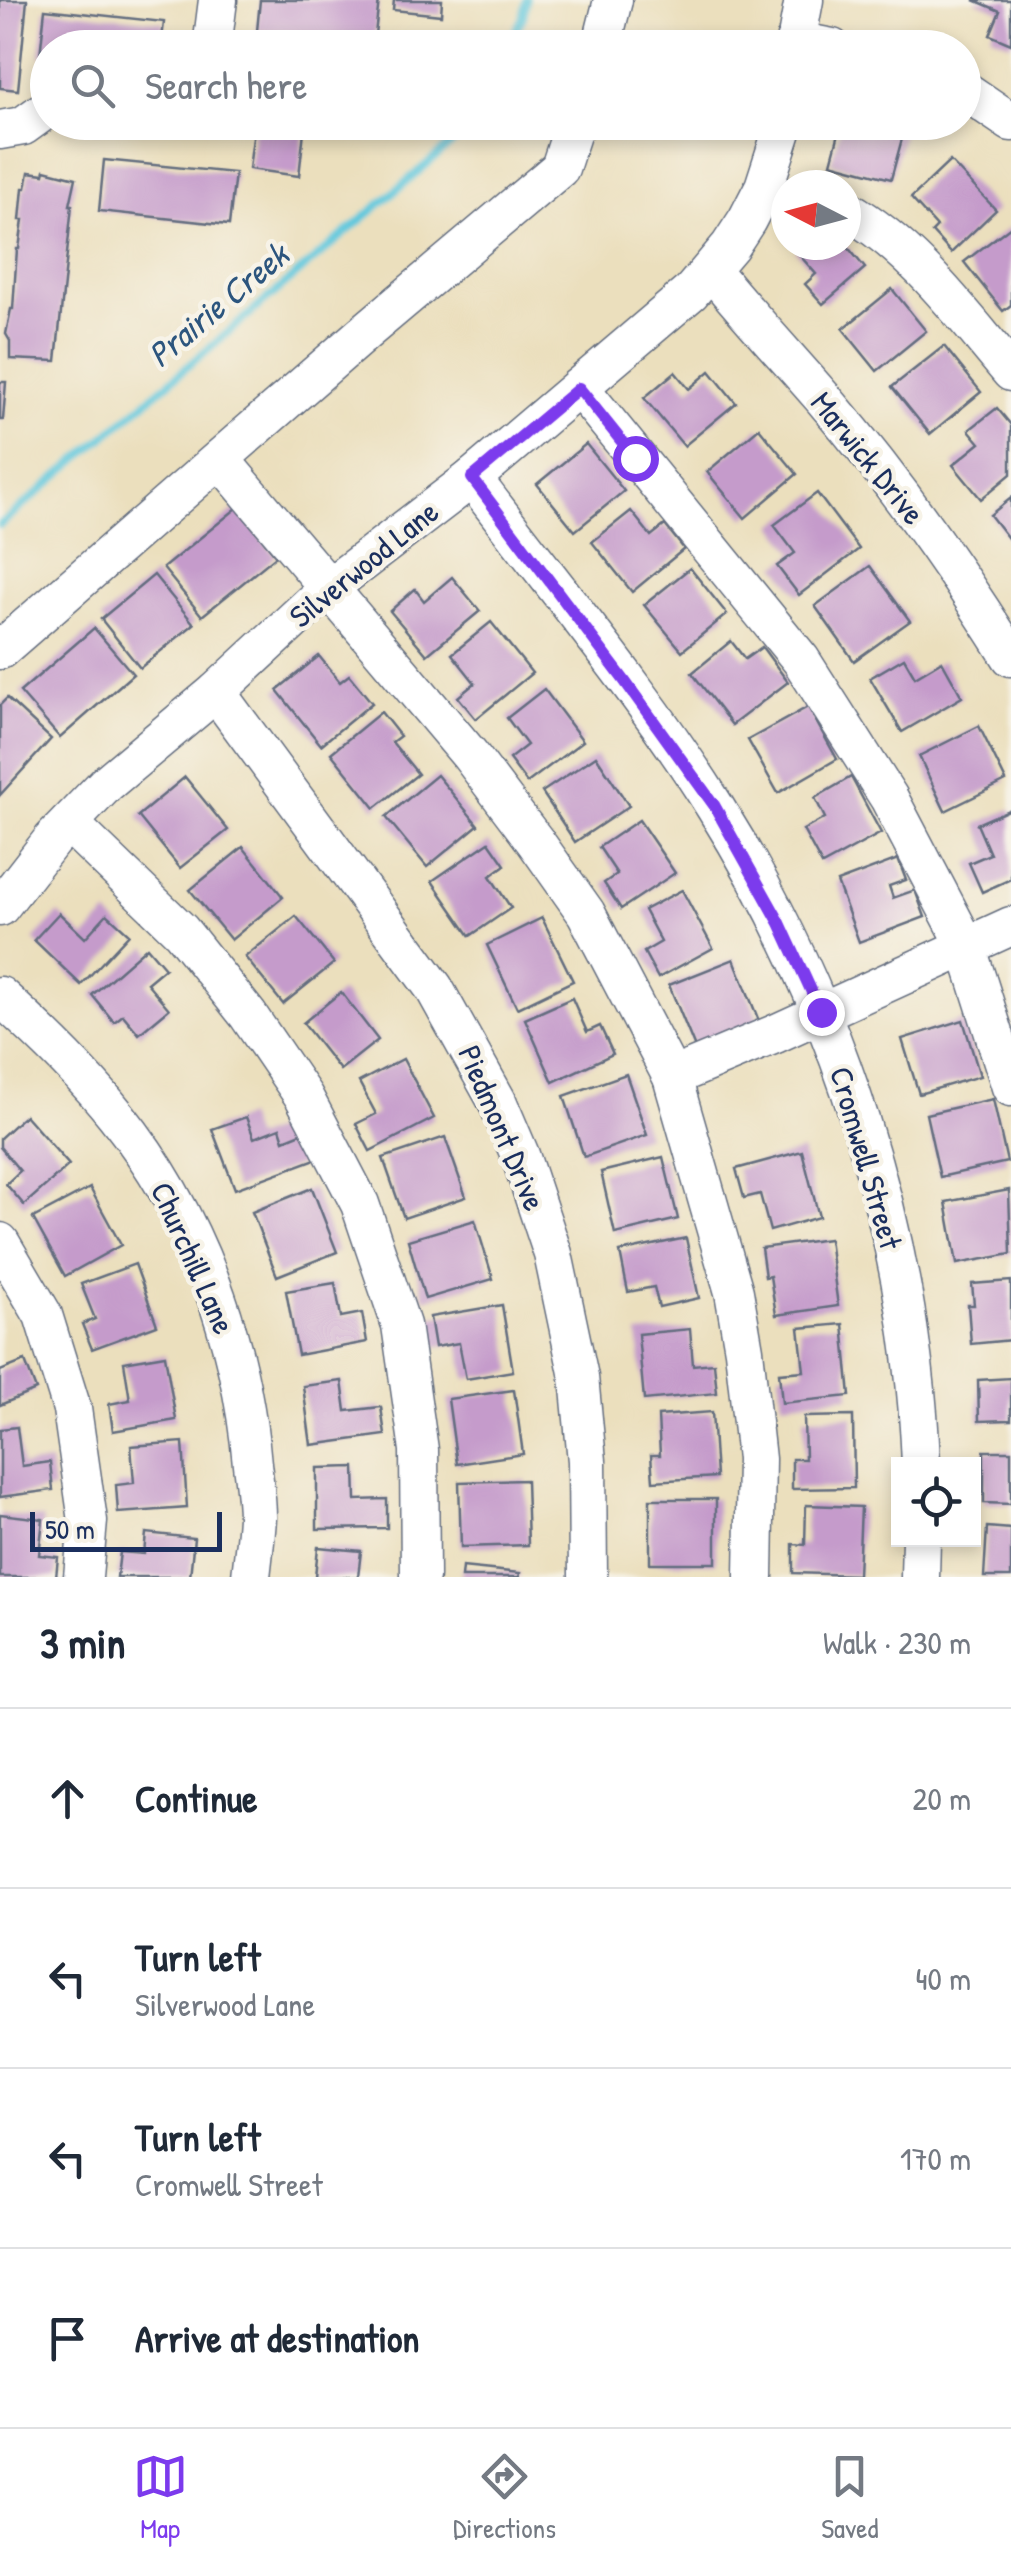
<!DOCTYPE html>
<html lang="en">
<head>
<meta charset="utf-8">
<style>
	:root { --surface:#fff; --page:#f6f6f7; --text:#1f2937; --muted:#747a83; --line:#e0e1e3; --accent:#7c3aed }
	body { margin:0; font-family:"Patrick Hand",sans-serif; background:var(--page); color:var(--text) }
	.controls { position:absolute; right:30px; bottom:30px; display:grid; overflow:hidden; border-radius:0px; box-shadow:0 5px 15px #0003 }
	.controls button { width:90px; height:90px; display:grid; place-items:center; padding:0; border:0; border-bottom:2px solid var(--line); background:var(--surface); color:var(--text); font:50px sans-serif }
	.compass { position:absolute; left:771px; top:170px; width:90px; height:90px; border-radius:50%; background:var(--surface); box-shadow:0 5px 15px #0003; rotate:276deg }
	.scale { position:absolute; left:30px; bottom:25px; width:192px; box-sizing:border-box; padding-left:10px; border:5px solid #1b2f5e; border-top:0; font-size:28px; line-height:35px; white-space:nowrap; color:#1b2f5e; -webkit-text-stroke:8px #f7f3e8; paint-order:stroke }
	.stop { position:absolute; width:30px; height:30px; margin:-22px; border:8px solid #7c3aed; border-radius:50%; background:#fff }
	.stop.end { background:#7c3aed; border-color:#fff; box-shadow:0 2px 10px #0008 }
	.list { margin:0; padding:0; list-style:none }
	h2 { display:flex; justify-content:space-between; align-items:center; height:130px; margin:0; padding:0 40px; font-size:42px }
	h2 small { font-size:32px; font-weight:400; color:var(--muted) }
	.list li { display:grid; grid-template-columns:65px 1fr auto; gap:30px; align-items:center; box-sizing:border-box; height:180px; padding:0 40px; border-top:2px solid var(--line) }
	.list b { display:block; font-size:38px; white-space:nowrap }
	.list p { margin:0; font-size:32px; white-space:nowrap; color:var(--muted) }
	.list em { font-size:32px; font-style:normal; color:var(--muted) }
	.icon { flex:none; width:55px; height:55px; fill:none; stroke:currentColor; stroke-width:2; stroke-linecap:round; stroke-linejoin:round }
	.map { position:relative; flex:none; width:1011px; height:1577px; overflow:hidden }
	.search { position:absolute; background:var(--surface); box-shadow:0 5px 15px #0003; left:30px; right:30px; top:30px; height:110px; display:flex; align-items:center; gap:25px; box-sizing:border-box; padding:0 35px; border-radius:55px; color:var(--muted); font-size:38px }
	.sheet { height:850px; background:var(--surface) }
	nav { display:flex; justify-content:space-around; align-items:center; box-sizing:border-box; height:140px; border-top:2px solid var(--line); background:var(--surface); font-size:28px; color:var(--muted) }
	nav a { display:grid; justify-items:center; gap:5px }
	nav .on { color:var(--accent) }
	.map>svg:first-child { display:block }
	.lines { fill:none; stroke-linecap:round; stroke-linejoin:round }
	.stream { stroke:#61c8dd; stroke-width:8 }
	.building { fill:#c59bcb }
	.minor-casing { stroke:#646d7f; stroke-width:41 }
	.minor { stroke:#fff; stroke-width:38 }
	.route { stroke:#7c3aed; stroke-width:12 }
	.labels { text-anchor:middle; stroke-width:9; stroke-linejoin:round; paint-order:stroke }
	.street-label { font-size:32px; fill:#1b2f5e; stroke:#f7f3e8 }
	.water-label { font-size:35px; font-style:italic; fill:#2c557e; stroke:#f7f3e8 }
</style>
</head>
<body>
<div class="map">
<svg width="1011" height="1577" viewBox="0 0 1011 1577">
	<rect width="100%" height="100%" fill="#f7f3e8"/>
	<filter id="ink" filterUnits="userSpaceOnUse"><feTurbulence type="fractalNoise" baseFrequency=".01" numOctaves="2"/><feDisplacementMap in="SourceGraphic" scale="20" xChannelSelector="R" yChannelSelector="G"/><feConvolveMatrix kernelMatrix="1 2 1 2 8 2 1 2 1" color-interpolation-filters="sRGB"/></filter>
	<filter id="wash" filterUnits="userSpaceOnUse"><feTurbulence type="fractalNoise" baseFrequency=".0048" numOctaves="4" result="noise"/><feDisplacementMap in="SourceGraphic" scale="40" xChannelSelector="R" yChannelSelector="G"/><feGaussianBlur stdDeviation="2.25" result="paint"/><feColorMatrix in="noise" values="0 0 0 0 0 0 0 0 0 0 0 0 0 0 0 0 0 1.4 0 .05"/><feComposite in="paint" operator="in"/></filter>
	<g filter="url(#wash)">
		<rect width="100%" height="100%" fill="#ebdfbd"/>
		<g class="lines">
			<!-- stream -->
			<g class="stream">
				<path d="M506,48l17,-31 3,-17"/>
				<path d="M0,525l458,-387 8,-16"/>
			</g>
		</g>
		<g id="blocks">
			<!-- building -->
			<g class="building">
				<path d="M0,0h27l-9,90 -18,-2z"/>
				<path d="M260,0h119l-5,43 -117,-12z"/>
				<path d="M394,0h48l-1,15 -48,-5z"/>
				<path d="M974,0h37v44l-21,-9 10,-24z"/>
				<path d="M45,9l119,13 -3,26h-113v9l-8,-1z"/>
				<path d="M255,122h50l-6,54 -50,-7z"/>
				<path d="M842,122h16l45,13 -12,44 -60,-16z"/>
				<path d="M104,160l131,13 -6,52 -130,-14z"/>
				<path d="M950,161l46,49 -45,43 -19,-21 5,-5 -26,-29z"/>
				<path d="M45,170l31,8 -6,27h2l-16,156 -46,-2v-18l-4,-7 5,-25h2l4,-60h2l4,-29h-3l3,-32h3l3,-16 15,2z"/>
				<path d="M1011,226v79l-8,6 -39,-49z"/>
				<path d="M801,245h45l19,23 -42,36 -18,-20 11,-10 -21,-24z"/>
				<path d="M892,289l34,42 -49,40 -34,-42z"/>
				<path d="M944,346l37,46 -51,42 -38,-47z"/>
				<path d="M710,371l26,32 -52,43 -40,-48 31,-26 14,17z"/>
				<path d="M0,382h6l-3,38h-3z"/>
				<path d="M997,408l14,17v49l-30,25 -28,-34 27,-22 -11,-13z"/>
				<path d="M759,428l38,46 -52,44 -38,-46z"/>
				<path d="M586,444l38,47 -49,40 -38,-47z"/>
				<path d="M817,493l42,56 -60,46 -22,-29 18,-13 -21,-28z"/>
				<path d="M1011,498v44l-21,-27z"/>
				<path d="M237,508l39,48 -74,60 -39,-48z"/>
				<path d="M631,511l20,25 14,-11 19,24 -52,43 -40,-50z"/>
				<path d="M870,566l40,55 -56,40 -39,-55z"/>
				<path d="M690,568l37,46 -45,37 -38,-46z"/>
				<path d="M154,575l40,49 -54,44 -39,-49z"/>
				<path d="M452,577l28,34 -53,44 -37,-44 25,-22 9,12z"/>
				<path d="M491,622l41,51 -56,46 -18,-22 17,-14 -23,-29z"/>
				<path d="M94,628l39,46 -73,64 -40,-46z"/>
				<path d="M731,641l14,18 17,-12 26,35 -56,43 -40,-52z"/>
				<path d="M319,656l21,26 9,-7 23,28 -51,42 -44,-55z"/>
				<path d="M904,658l11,19 27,-16 20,36 -60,35 -32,-54z"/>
				<path d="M544,689l39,52 -56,42 -18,-24 18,-14 -20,-27z"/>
				<path d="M7,698l44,41 -51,56v-90z"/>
				<path d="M808,707l29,52 -59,34 -30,-53z"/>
				<path d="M381,712l19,24 -8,6 26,32 -43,34 -44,-55z"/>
				<path d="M979,726l27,55 -61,30 -26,-55z"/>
				<path d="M596,756l33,50 -54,36 -33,-50z"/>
				<path d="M437,775l41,50 -51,42 -41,-50z"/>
				<path d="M185,777l43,53 -48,38 -42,-52z"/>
				<path d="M851,777l30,56 -59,32 -19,-35 22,-12 -10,-20z"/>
				<path d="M1011,809v70l-29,13 -13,-29 21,-9 -13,-30z"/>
				<path d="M639,820l36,53 -54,36 -17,-26 13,-9 -18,-27z"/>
				<path d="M489,842l16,23 -15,11 21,32 -41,28 -38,-55z"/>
				<path d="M243,847l40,50 -52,43 -41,-50z"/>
				<path d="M898,859l8,21 -17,6 4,12 22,-8 10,27 -66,25 -22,-60z"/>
				<path d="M682,890l31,58 -55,30 -14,-26 17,-10 -17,-32z"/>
				<path d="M59,913l26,25 22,-24 22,20 -48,51 -47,-45z"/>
				<path d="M296,916l38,47 -51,41 -38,-47z"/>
				<path d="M542,918l31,63 -56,27 -30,-63z"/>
				<path d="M147,947l18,21 -18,15 22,26 -30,25 -16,-19 -9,7 -22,-27z"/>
				<path d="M734,959l25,62 -64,27 -26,-63z"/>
				<path d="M341,992l37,48 -38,30 -37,-47z"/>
				<path d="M572,998l15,34 13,-6 13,28 -60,28 -28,-63z"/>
				<path d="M963,1020l17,56 -61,18 -17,-55z"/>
				<path d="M403,1059l31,59 -64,33 -14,-27 20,-10 -17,-32z"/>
				<path d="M626,1074l21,61 -63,22 -20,-61z"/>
				<path d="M993,1099l14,63 -67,15 -14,-63z"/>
				<path d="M25,1115l44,50 -45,40 -18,-21 14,-13 -20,-24v-9z"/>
				<path d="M246,1117l8,21 26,-10 4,12 27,-11 10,28 -86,32 -23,-60z"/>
				<path d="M445,1137l21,60 -62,21 -21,-60z"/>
				<path d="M802,1151l17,66 -49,14 -10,-37 -16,4 -8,-29z"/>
				<path d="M663,1157l15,62 -63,15 -14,-62z"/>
				<path d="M90,1188l31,57 -56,31 -32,-58z"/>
				<path d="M312,1188l25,64 -60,24 -25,-64z"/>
				<path d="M1009,1190l2,64 -54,10 -11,-62z"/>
				<path d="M475,1220l18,59 -68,20 -17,-59z"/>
				<path d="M686,1238l13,60 -40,9 -5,-20 -26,5 -8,-40z"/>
				<path d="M829,1239l9,67 -62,9 -6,-39 -5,1 -4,-29z"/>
				<path d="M135,1264l22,61 -65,24 -10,-25 13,-5 -14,-35z"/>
				<path d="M1011,1281v59l-40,4 -3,-39h6l-2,-21z"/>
				<path d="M335,1283l6,34 21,-4 5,29 -69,13 -12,-64z"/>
				<path d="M502,1305l11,66 -47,8 -7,-36 -24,4 -5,-30z"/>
				<path d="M843,1324l7,72 -68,7 -3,-30 25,-2 -5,-43z"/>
				<path d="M690,1329l3,36 21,-2 3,30 -73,7 -6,-66z"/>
				<path d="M165,1355l11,65 -63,11 -4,-27 21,-4 -6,-38z"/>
				<path d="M25,1361l11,29 -36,15v-34z"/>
				<path d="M1011,1378v42l-32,1 -1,-41z"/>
				<path d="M342,1381l4,30 35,-4 4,28 -74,10 -8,-59z"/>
				<path d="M514,1390l9,64 -66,10 -9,-65z"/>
				<path d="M712,1412l4,65 -63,4 -2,-26h9l-2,-39z"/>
				<path d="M853,1416l1,72 -62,1v-30h13l-1,-42z"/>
				<path d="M17,1427l5,39 28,-4 3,28 -53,7v-68z"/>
				<path d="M183,1442l4,66 -69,5 -2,-28 18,-2 -3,-37z"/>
				<path d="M984,1451h27v53l-27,-1z"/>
				<path d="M355,1467l1,33 31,-1v29l-70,1v-61z"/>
				<path d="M526,1480l2,65 -67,2 -2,-65z"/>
				<rect x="650" y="1499" width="66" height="64"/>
				<path d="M806,1505l55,2 -3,68 -65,-2v-29l12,1z"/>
				<path d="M0,1514l43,5 -4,36 19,2 -2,20h-56z"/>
				<path d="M987,1527l24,2v48h-27z"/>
				<path d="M146,1533l48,5 -4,39h-73l3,-25 24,2z"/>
				<path d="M318,1547l43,4 -3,26h-43z"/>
				<path d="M462,1567l58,6 -1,4h-58z"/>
			</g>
		</g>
	</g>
	<g filter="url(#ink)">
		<use href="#blocks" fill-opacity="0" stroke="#646d7f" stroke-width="2.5"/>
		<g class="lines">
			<defs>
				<g id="minor">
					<path d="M795,41l37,7"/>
					<path d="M212,48l6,-48"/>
					<path d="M601,48l12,-48"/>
					<path d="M795,48l9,-48"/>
					<path d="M964,90l47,32"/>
					<path d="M0,130l23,-4 25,-18"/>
					<path d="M846,209c68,39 115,104 165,163"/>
					<path d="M711,270c37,45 77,88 116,133 68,79 128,165 184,254"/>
					<path d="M579,387l222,273 88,138 77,147 45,142"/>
					<path d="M220,459l250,296 65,86 51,72 86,164 62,215 10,58 12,109 -2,118"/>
					<path d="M472,478c81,108 171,214 243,329 123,196 197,427 206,657"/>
					<path d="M0,650l364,-317 196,-165 15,-46"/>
					<path d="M216,692l218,296 63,113 23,54 33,99 26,123 8,84 1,116"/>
					<path d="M69,823l112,108 67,84 56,82 56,107 41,121 18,125 1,127"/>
					<path d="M0,907l52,-67 54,-56 110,-92 111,-103 145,-111 219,-186 39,-46 17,-26 17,-33 21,-65"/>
					<path d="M0,996c41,37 82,76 116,119 80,99 125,224 136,349 2,17 5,35 5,53 -1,20 -4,40 -6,60"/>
					<path d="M672,1077l103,-43 236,-108"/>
					<path d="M0,1242l43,73 29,94 16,112 -5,56"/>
					<path d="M920,1577l1,-37"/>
				</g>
			</defs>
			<!-- minor casing -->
			<use href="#minor" class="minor-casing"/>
			<!-- minor -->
			<use href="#minor" class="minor"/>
		</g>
	</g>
	<g class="lines" filter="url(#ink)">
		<!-- route -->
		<path class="route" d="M635,458l-56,-70 -107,90 152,202 90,125 66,118 41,89"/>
	</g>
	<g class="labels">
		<!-- street labels -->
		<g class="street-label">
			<text transform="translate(868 458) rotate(51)" y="11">Marwick Drive</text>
			<text transform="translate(364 564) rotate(-39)" y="11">Silverwood Lane</text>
			<text transform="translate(502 1128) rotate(67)" y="11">Piedmont Drive</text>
			<text transform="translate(866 1158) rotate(74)" y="11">Cromwell Street</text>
			<text transform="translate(193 1258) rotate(66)" y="11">Churchill Lane</text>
		</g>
		<!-- water labels -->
		<g class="water-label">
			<text transform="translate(218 305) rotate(-40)" y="12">Prairie Creek</text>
		</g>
	</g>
</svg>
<div class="controls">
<button><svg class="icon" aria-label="locate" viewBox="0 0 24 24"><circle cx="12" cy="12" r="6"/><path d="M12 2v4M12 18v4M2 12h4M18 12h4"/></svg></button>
</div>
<svg class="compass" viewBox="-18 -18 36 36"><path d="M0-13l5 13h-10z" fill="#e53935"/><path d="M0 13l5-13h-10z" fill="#747a83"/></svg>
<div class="scale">50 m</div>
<div class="stop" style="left:635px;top:458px"></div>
<div class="stop end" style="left:821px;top:1012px"></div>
<div class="search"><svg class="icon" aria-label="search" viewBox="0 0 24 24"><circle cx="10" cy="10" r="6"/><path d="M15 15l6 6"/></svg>Search here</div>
</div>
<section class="sheet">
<h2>3 min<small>Walk · 230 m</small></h2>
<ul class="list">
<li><svg class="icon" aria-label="ahead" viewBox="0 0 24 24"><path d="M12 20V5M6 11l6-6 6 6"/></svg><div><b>Continue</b></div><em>20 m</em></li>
<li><svg class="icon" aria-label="left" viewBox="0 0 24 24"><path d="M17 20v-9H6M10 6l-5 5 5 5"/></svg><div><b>Turn left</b><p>Silverwood Lane</p></div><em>40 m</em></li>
<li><svg class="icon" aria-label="left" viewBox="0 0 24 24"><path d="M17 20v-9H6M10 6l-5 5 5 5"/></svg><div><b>Turn left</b><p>Cromwell Street</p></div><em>170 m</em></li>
<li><svg class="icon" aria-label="arrive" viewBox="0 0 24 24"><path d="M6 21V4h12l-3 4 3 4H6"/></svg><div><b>Arrive at destination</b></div></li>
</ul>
</section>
<nav>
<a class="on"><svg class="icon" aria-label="map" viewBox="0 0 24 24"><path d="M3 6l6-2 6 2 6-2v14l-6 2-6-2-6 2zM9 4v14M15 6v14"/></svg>Map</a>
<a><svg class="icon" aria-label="directions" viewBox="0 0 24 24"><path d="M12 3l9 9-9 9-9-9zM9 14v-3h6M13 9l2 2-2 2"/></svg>Directions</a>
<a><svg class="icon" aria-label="saved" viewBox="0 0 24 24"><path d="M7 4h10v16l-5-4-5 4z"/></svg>Saved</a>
</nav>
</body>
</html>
